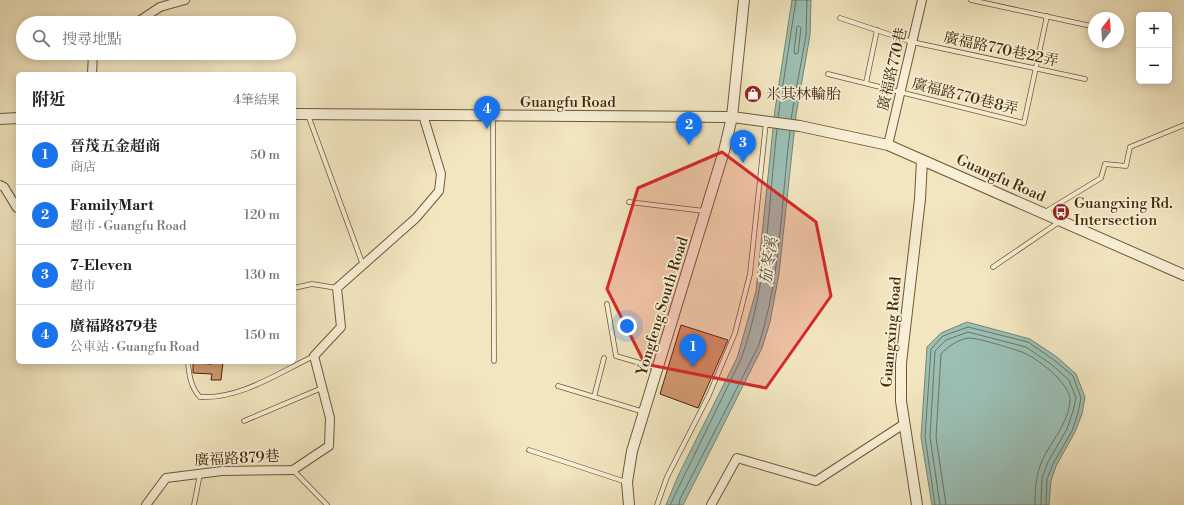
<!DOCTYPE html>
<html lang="zh-TW">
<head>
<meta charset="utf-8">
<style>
	:root { --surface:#fff; --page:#f6f6f6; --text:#222; --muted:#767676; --line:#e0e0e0; --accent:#1a73e8 }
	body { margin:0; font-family:"Libre Bodoni","Noto Serif TC",serif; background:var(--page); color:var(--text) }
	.controls { position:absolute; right:12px; top:12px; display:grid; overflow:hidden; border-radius:6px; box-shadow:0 2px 10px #0003 }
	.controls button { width:36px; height:36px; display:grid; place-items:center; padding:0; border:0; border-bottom:1px solid var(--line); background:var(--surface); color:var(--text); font:20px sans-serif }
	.compass { position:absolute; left:1088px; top:12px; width:36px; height:36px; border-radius:50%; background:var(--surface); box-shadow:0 2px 10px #0003; rotate:17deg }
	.you { position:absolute; left:627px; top:326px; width:14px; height:14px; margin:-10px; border:3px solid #fff; border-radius:50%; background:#1a73e8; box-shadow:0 0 0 6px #1a73e833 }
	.badge { display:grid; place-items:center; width:26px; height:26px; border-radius:50%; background:var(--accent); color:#fff; font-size:13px; font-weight:700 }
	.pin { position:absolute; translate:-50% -33px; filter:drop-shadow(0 1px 2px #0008) }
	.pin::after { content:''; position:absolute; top:21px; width:14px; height:12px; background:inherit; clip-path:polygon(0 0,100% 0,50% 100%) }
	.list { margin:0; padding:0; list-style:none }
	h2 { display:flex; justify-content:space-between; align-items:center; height:52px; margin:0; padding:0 16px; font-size:17px }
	h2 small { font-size:13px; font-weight:400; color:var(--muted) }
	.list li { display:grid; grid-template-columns:26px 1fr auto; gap:12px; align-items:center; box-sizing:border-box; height:60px; padding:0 16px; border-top:1px solid var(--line) }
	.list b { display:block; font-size:15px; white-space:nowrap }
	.list p { margin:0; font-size:13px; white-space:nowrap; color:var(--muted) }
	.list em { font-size:13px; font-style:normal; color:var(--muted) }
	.icon { flex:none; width:22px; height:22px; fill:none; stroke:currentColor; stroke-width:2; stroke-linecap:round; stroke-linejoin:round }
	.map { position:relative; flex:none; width:1184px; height:505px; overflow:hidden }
	.search { position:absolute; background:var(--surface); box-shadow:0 2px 10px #0003; left:16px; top:16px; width:280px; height:44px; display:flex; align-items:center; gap:10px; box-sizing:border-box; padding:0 14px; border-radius:22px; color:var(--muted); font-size:15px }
	.panel { position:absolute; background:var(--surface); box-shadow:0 2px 10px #0003; left:16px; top:72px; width:280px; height:292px; border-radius:6px }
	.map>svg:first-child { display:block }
	.water { fill:#9bbfb5; stroke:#77836f }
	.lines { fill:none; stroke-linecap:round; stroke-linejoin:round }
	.shore { stroke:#6e745e; stroke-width:1 }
	.building { fill:#d0986d; stroke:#422807 }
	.service-casing { stroke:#6e5835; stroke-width:5.5 }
	.minor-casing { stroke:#6e5835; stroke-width:10 }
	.tertiary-casing { stroke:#6e5835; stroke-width:12 }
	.service { stroke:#f7efd6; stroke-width:4 }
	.minor { stroke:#f7efd6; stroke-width:8 }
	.tertiary { stroke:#f7efd6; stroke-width:10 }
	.marked { fill:#d62828; fill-opacity:0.2; stroke:#d62828; stroke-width:3; stroke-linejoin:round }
	.labels { text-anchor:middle; stroke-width:3.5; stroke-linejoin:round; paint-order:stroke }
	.street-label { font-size:15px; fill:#422807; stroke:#f7efd6 }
	.poi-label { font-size:15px; fill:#422807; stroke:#f7efd6; text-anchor:start }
	.water-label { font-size:16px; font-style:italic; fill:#584e32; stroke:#f7efd6 }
</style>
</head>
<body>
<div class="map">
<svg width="1184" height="505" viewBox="0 0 1184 505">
	<rect width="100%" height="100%" fill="#f2e6c0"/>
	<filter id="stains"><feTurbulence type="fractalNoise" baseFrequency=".005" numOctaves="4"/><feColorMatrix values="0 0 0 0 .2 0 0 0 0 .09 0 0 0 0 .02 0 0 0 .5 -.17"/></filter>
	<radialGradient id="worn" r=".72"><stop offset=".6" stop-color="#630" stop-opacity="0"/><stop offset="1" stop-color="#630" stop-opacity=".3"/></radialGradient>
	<!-- water -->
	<g class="water">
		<path d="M792,0h19l-1,35 -14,80 -17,159 -9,48 -8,26 -79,157h-17l12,-29 59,-118 19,-67 19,-181z"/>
		<path d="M967,322l63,17 27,18 19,17 9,23 -3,17 -7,18 -19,34 -5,15 -2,24h-117l-11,-68 6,-90 14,-14z"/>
	</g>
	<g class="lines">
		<!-- shore -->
		<g class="shore">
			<path d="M799,26l2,2 -3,25 -3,1 -1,-2 3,-25z"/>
			<path d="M778,117l18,-117"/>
			<path d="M791,119l15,-84 1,-35"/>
			<path d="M670,505l71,-146c27,-75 27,-151 36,-230"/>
			<path d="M679,505l1,-6 78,-152c23,-69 23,-145 32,-216"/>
			<path d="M935,505l-10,-68 6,-88 12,-13 25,-9 60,15 26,18 19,16 8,22 -3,15 -6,18 -19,33 -6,15 -1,26"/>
			<path d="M940,505l-10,-68 5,-86 11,-11 22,-8 58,15 25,17 18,16 7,18 -3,13 -6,18 -19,33 -6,16 -1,27"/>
			<path d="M946,505l-10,-68 5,-83c6,-7 19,-16 29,-16 12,1 40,10 52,14 15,6 48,31 48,48 -1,23 -19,41 -28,61 -6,14 -7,28 -7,44"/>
		</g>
	</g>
	<!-- building -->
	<g class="building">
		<path d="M681,325l47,15 -30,68 -38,-14z"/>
		<path d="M212,362h11l-2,18h-10l1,-6 -19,-1v-10l19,1z"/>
	</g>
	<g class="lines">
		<defs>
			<g id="service">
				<path d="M971,0l120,26"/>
				<path d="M840,18l72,24 173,37"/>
				<path d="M828,74l196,49 23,-107"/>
				<path d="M866,83l11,-53"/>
				<path d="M308,115l55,150"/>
				<path d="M493,116l1,245"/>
				<path d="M629,202l75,9"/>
				<path d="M1045,212l56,-34 4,-14 21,2 4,-19 54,-22"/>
				<path d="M993,267l66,-45"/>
				<path d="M294,288l18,-4 25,4"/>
				<path d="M607,304l9,52 41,12"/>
				<path d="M188,362c1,13 3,26 12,35 41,2 78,-24 114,-41"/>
				<path d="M558,386l86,26"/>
				<path d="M594,397l10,-39"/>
				<path d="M244,421l78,-33"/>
				<path d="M529,450l97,32"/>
				<path d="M293,470l34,35"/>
				<path d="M194,505l6,-31"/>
				<path d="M657,505l10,-28 42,-82 26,-62 15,-59 16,-152"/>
			</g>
			<g id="minor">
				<path d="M136,23l24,-16 25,-7"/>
				<path d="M92,74l1,-21"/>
				<path d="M888,145l34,-145"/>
				<path d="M0,185l4,2 13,21"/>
				<path d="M146,505l20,-27 56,-7 71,-1 36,-24 1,-28 -16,-62 27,-29 -4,-39 79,-70 23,-27 2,-17 -18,-59"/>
				<path d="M711,505l26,-47 79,23 88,-57"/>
			</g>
			<g id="tertiary">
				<path d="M294,114l438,3 68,9 88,19 296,130"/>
				<path d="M0,119l18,-1"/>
				<path d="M629,505l-2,-23 5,-31 92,-300 8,-34 12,-117"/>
				<path d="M917,505l-16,-104v-38l19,-164 2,-39"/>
			</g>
		</defs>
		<!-- service casing -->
		<use href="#service" class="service-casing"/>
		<!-- minor casing -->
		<use href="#minor" class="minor-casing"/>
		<!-- tertiary casing -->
		<use href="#tertiary" class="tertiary-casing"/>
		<!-- service -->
		<use href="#service" class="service"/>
		<!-- minor -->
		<use href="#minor" class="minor"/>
		<!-- tertiary -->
		<use href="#tertiary" class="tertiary"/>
	</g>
	<!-- marked area -->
	<path class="marked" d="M722,152l94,70 15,74 -65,92 -121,-24 -38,-75 31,-101z"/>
	<!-- icons -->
	<defs>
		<symbol id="shop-disc" viewBox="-11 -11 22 22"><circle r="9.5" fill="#8f2418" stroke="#f7efd6"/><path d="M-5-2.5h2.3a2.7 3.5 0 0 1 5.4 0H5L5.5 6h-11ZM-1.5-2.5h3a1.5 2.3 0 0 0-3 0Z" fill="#fff"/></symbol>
		<symbol id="bus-disc" viewBox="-11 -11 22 22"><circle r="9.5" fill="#8f2418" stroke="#f7efd6"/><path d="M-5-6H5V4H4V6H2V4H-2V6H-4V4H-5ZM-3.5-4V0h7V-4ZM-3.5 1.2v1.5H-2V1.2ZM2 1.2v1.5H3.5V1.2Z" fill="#fff"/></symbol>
	</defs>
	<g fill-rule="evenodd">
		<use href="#shop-disc" x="743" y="84" width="20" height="20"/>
		<use href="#bus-disc" x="1051" y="202" width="20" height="20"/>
	</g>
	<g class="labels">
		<!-- street labels -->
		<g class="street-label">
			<text transform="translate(1001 49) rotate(12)" y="5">廣福路770巷22弄</text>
			<text transform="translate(892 69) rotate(-77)" y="5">廣福路770巷</text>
			<text transform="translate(965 96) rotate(14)" y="5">廣福路770巷8弄</text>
			<text x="568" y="107">Guangfu Road</text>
			<text transform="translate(1001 178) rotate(24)" y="5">Guangfu Road</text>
			<text transform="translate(662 306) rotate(-73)" y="5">Yongfeng South Road</text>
			<text transform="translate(891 332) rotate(-85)" y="5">Guangxing Road</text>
			<text transform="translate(237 458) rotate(-3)" y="5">廣福路879巷</text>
		</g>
		<!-- poi labels -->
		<g class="poi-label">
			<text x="766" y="99">米其林輪胎</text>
			<text x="1074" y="208">Guangxing Rd.<tspan x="1074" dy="17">Intersection</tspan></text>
		</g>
		<!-- water labels -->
		<g class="water-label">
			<text transform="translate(768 261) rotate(-82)" y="6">茄苳溪</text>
		</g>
	</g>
	<rect width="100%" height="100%" filter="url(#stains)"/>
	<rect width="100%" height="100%" fill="url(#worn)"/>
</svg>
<div class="controls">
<button>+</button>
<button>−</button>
</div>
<svg class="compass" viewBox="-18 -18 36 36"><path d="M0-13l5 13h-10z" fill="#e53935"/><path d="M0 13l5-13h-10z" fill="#767676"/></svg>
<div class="you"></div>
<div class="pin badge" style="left:693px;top:367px">1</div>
<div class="pin badge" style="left:689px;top:145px">2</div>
<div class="pin badge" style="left:743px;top:163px">3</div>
<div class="pin badge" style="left:487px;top:129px">4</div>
<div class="search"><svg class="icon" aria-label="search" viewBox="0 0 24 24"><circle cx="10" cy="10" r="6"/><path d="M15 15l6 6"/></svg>搜尋地點</div>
<section class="panel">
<h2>附近<small>4筆結果</small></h2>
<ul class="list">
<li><span class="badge">1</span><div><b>晉茂五金超商</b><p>商店</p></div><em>50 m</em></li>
<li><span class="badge">2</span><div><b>FamilyMart</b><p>超市 · Guangfu Road</p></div><em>120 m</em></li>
<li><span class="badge">3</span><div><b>7-Eleven</b><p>超市</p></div><em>130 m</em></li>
<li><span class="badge">4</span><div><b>廣福路879巷</b><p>公車站 · Guangfu Road</p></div><em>150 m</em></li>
</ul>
</section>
</div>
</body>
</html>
